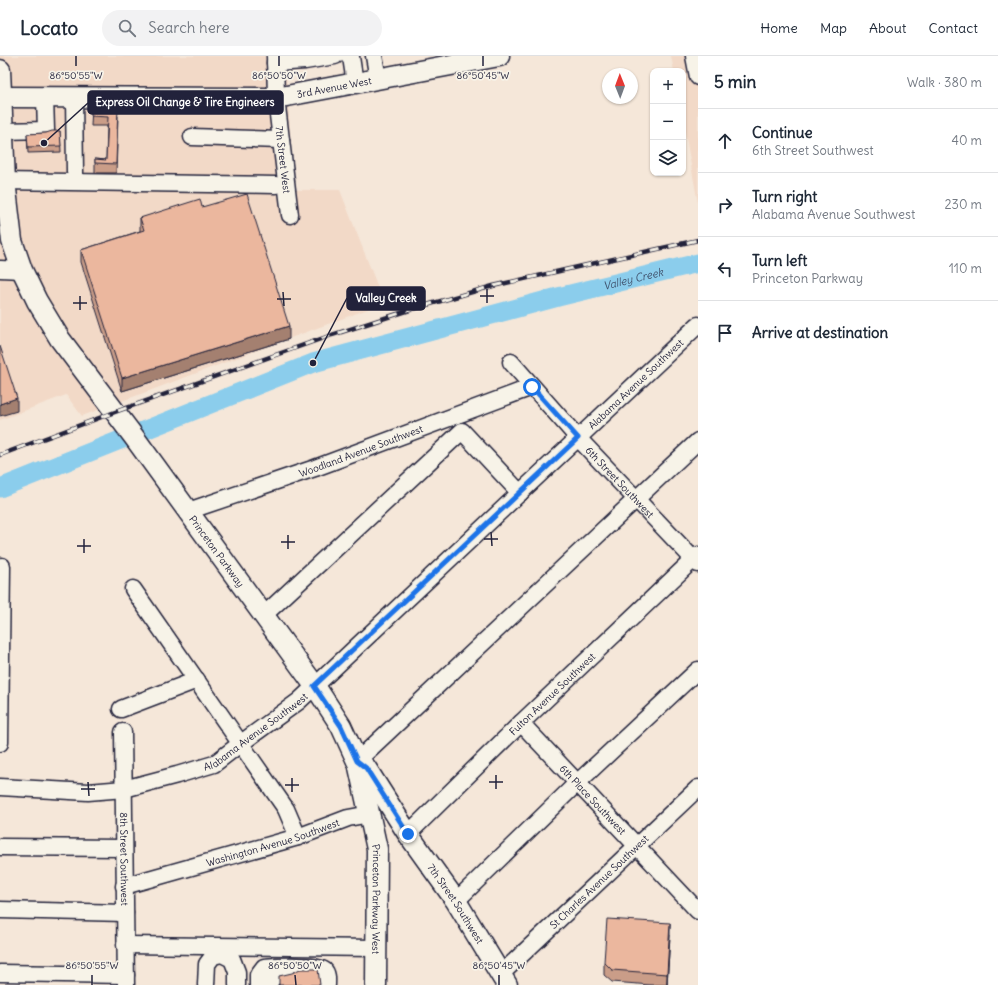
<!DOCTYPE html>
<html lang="en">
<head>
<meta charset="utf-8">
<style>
	:root { --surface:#fff; --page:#f2f2f3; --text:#1f2937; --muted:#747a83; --line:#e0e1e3 }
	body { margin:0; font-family:Delius,sans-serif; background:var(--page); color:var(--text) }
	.controls { position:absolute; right:12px; top:12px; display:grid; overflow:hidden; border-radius:8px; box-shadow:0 1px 3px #0004 }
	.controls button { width:36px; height:36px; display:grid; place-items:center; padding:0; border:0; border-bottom:1px solid var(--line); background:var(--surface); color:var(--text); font:20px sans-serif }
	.compass { position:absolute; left:602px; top:12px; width:36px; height:36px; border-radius:50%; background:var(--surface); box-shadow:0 1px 3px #0004; rotate:359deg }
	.stop { position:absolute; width:12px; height:12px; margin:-9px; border:3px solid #1a73e8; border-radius:50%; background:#fff }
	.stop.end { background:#1a73e8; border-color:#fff; box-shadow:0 1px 4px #0008 }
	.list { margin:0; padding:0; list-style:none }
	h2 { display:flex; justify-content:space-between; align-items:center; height:52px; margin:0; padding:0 16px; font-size:17px }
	h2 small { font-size:13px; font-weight:400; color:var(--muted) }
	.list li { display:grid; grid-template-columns:26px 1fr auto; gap:12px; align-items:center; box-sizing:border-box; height:64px; padding:0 16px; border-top:1px solid var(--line) }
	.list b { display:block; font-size:15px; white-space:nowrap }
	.list p { margin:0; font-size:13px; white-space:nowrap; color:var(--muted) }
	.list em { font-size:13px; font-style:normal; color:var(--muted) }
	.icon { flex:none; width:22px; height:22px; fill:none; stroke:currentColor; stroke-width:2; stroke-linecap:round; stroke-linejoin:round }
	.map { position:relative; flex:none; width:698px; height:929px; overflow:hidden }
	header { display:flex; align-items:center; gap:24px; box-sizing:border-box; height:56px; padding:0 20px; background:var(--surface); border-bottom:1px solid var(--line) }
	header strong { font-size:19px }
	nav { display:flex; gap:22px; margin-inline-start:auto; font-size:14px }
	.search { width:280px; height:36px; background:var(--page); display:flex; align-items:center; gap:10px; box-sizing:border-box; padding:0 14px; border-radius:22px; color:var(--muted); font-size:15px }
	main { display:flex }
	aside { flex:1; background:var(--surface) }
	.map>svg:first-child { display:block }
	.built { fill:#f2d9c7 }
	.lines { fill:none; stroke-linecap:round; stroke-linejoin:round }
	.river { stroke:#8bcdec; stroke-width:19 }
	.minor-casing { stroke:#22223b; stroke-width:19 }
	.major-casing { stroke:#22223b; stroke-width:23 }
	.minor { stroke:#f7f3e8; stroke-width:16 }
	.major { stroke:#f7f3e8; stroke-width:20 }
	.rail-casing { stroke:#22223b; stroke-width:4.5 }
	.rail { stroke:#f7f3e8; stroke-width:3; stroke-dasharray:9; stroke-linecap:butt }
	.wall { fill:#ca9d88; stroke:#22223b }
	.shaded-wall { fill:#a4806f; stroke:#22223b }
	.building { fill:#ebb79e; stroke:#22223b }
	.route { stroke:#1a73e8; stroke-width:5 }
	.ticks { fill:none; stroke:#22223b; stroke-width:1.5 }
	.labels { text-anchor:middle; stroke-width:3.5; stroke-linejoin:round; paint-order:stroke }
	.street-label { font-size:10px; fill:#22223b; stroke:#f7f3e8 }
	.water-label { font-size:11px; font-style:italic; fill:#425570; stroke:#f7f3e8 }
	.ticks-label { font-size:10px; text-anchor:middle; fill:#22223b; stroke:#f7f3e8; stroke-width:3.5; stroke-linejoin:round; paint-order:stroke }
	.leader { fill:none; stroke:#22223b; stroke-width:1.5 }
	.callout-dot { fill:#22223b; stroke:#f7f3e8; stroke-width:1.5 }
	.callout { fill:#22223b; stroke:#22223b; stroke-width:1.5 }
	.callout-label { font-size:11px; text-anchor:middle; font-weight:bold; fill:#fff }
</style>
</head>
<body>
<header>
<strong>Locato</strong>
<div class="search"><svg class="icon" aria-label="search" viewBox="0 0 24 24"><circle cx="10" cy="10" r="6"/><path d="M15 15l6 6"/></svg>Search here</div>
<nav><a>Home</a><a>Map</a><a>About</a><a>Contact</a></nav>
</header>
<main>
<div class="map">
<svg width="698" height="929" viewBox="0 0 698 929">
	<rect width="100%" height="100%" fill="#f5e7d9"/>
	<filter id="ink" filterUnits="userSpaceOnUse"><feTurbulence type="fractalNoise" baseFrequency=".025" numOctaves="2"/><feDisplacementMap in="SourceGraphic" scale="8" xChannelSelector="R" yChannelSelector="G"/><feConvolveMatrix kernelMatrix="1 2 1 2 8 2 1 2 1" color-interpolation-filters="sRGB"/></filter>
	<g filter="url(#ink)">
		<!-- built -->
		<g class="built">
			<path d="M0,0h285l9,134h46l44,113 -302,113 -16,-21 -66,25z"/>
			<path d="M671,0h27v147l-15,-81v-51h-9z"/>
		</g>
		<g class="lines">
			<!-- river -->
			<path class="river" id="s1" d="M0,432l313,-125 245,-66 140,-34"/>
			<defs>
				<g id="minor">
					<path id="s2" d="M275,0l1,42 14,117"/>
					<path d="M349,0l2,1 4,26"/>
					<path d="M374,0l4,23"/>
					<path d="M694,0l4,21"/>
					<path d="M275,7l30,-2 30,-5"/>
					<path d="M74,42l1,74"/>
					<path d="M3,75l43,-1 -1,-33"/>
					<path d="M192,81l89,3"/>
					<path d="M0,125l276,4"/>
					<path d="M0,213l22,1"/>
					<path id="s3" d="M511,306l67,76 120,126"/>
					<path id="s4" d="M188,455l127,-43 217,-81"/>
					<path d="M133,533l153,220 12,28"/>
					<path d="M264,559l198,-184 58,62"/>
					<path d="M121,653l76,-29"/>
					<path id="s5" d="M521,667l177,188"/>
					<path id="s6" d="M123,676l3,253"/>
					<path d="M0,687l2,-177"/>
					<path d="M357,705l341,-320"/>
					<path id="s7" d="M0,731l88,5 36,-3 53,-14 37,-11 26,-20 59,-43 399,-376"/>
					<path id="s8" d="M408,778l113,-111 177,-168"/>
					<path d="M0,791l123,1"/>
					<path id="s9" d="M124,830l174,-49 50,-19 22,-4"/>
					<path d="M456,845l121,-118 121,-113"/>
					<path d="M0,854l125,3"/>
					<path d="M125,889l251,3"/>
					<path d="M0,917l126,2"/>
					<path id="s10" d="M500,919l198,-187"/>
					<path d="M206,929l1,-21 6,-8 9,-2 10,5 5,13v13"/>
					<path d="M258,929v-10l6,-8c10,-1 53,-3 60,3 4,4 3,10 3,15"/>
					<path d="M269,929c3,-13 15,-9 24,-13"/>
				</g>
				<g id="major">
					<path id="s11" d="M0,14l5,111 7,60 10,29 15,31 23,38 74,98 181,249 26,40 16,35 9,7 42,66 48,67 51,84"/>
					<path id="s12" d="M0,41l276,1 223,-42"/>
					<path id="s13" d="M359,711l18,82 -1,136"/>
				</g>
			</defs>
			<!-- minor casing -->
			<use href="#minor" class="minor-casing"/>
			<!-- major casing -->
			<use href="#major" class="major-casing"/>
			<!-- minor -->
			<use href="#minor" class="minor"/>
			<!-- major -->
			<use href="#major" class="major"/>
			<defs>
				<path id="rail" d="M0,399l115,-43 217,-77 81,-26 80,-23 205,-46"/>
			</defs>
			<!-- rail casing -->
			<use href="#rail" class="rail-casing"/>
			<!-- rail -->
			<use href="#rail" class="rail"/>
		</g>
		<!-- wall -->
		<g class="wall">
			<path d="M92,50l26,10 -2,57h-21v-14l11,1 1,-34h-16z"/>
			<path d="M60,75l1,21 -33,1 -1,-19 19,-1z"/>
			<path d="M202,151l87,132 -167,52 -41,-129v-12l59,-19v-13z"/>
			<path d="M670,879l-3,50h-16l-39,-3 -8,-7v-13z"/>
		</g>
		<!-- shaded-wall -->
		<g class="shaded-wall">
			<path d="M289,270v13l-167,52v-13z"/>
			<path d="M17,342v13l-17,5v-12z"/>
			<path d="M670,867v12l-3,50v-11z"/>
		</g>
		<!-- building -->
		<g class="building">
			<path d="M92,50l26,1 -2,57 -21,-1v-4l11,1 2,-43 -17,-1z"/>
			<path d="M52,75h8l1,15 -33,1 -1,-13 19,-1z"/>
			<path d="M247,138l42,132 -167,52 -41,-128 63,-20 -4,-12 60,-19 2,8z"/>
			<path d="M0,290l17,52 -17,6z"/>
			<path d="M607,863l63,4 -3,51 -55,-4 -8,-8z"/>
			<path d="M300,913h18l2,16h-41v-9l13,-3z"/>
		</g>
	</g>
	<g class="lines" filter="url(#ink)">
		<!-- route -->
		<path class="route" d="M408,778l-42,-66 -9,-7 -16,-35 -27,-40 264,-248 -46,-51"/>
	</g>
	<!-- ticks -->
	<path class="ticks" d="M76,0v10M279,0v10M483,0v10M487,233v14M283,236l1,14M80,240v14M480,240h14M277,243h14M73,247h14M491,476l1,14M288,479v14M84,483v14M484,483h14M281,486h14M77,490h14M496,719v14M292,722v14M88,726l1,14M489,726h14M285,729h14M81,733h14M92,919v10M295,919l1,10M499,919v10"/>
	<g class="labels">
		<!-- street labels -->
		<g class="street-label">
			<text dy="4" stroke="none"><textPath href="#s12" startOffset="335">3rd Avenue West</textPath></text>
			<text dy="4" stroke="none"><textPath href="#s2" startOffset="104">7th Street West</textPath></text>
			<text dy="4" stroke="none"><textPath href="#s7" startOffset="786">Alabama Avenue Southwest</textPath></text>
			<text dy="4" stroke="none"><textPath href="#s4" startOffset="183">Woodland Avenue Southwest</textPath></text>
			<text dy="4" stroke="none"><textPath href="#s3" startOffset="162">6th Street Southwest</textPath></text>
			<text dy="4" stroke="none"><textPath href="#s11" startOffset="545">Princeton Parkway</textPath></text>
			<text dy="4" stroke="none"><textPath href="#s8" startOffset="201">Fulton Avenue Southwest</textPath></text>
			<text dy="4" stroke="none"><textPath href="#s7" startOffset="270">Alabama Avenue Southwest</textPath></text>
			<text dy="4" stroke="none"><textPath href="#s5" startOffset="105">6th Place Southwest</textPath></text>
			<text dy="4" stroke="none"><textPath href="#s9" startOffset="155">Washington Avenue Southwest</textPath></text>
			<text dy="4" stroke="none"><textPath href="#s6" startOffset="127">8th Street Southwest</textPath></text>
			<text dy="4" stroke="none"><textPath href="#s10" startOffset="136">St Charles Avenue Southwest</textPath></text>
			<text dy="4" stroke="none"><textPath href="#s13" startOffset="134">Princeton Parkway West</textPath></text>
			<text dy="4" stroke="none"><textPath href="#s11" startOffset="972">7th Street Southwest</textPath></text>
		</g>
		<!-- water labels -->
		<g class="water-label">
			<text dy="4" stroke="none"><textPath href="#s1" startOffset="668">Valley Creek</textPath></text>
		</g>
	</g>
	<g class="ticks-label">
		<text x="76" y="23">86°50'55"W</text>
		<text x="279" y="23">86°50'50"W</text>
		<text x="483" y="23">86°50'45"W</text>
		<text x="92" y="913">86°50'55"W</text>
		<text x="295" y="913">86°50'50"W</text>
		<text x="499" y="913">86°50'45"W</text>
	</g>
	<!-- callouts -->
	<path class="leader" d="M44 87L88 47M313 307L347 242"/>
	<g class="callout-dot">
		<circle cx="44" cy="87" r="4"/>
		<circle cx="313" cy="307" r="4"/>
	</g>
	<g class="callout">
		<rect x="88" y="35" width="195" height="23" rx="4"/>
		<rect x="347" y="231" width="78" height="23" rx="4"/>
	</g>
	<g class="callout-label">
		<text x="185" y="50">Express Oil Change &amp; Tire Engineers</text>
		<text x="386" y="246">Valley Creek</text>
	</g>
</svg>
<div class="controls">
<button>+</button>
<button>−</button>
<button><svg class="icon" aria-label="layers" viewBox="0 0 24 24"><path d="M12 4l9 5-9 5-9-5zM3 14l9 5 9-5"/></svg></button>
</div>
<svg class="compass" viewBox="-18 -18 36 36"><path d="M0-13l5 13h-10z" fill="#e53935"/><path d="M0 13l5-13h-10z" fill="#747a83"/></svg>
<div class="stop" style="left:532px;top:331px"></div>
<div class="stop end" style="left:408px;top:778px"></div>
</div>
<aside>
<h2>5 min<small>Walk · 380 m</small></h2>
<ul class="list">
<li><svg class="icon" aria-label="ahead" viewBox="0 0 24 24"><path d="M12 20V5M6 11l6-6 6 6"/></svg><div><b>Continue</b><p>6th Street Southwest</p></div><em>40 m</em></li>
<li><svg class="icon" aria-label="right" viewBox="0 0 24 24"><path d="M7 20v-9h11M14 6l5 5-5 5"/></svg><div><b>Turn right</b><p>Alabama Avenue Southwest</p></div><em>230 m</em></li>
<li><svg class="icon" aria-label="left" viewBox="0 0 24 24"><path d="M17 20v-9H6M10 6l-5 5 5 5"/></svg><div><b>Turn left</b><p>Princeton Parkway</p></div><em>110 m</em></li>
<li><svg class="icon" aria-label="arrive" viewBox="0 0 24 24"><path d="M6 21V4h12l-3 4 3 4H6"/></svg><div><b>Arrive at destination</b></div></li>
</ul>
</aside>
</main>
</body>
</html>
